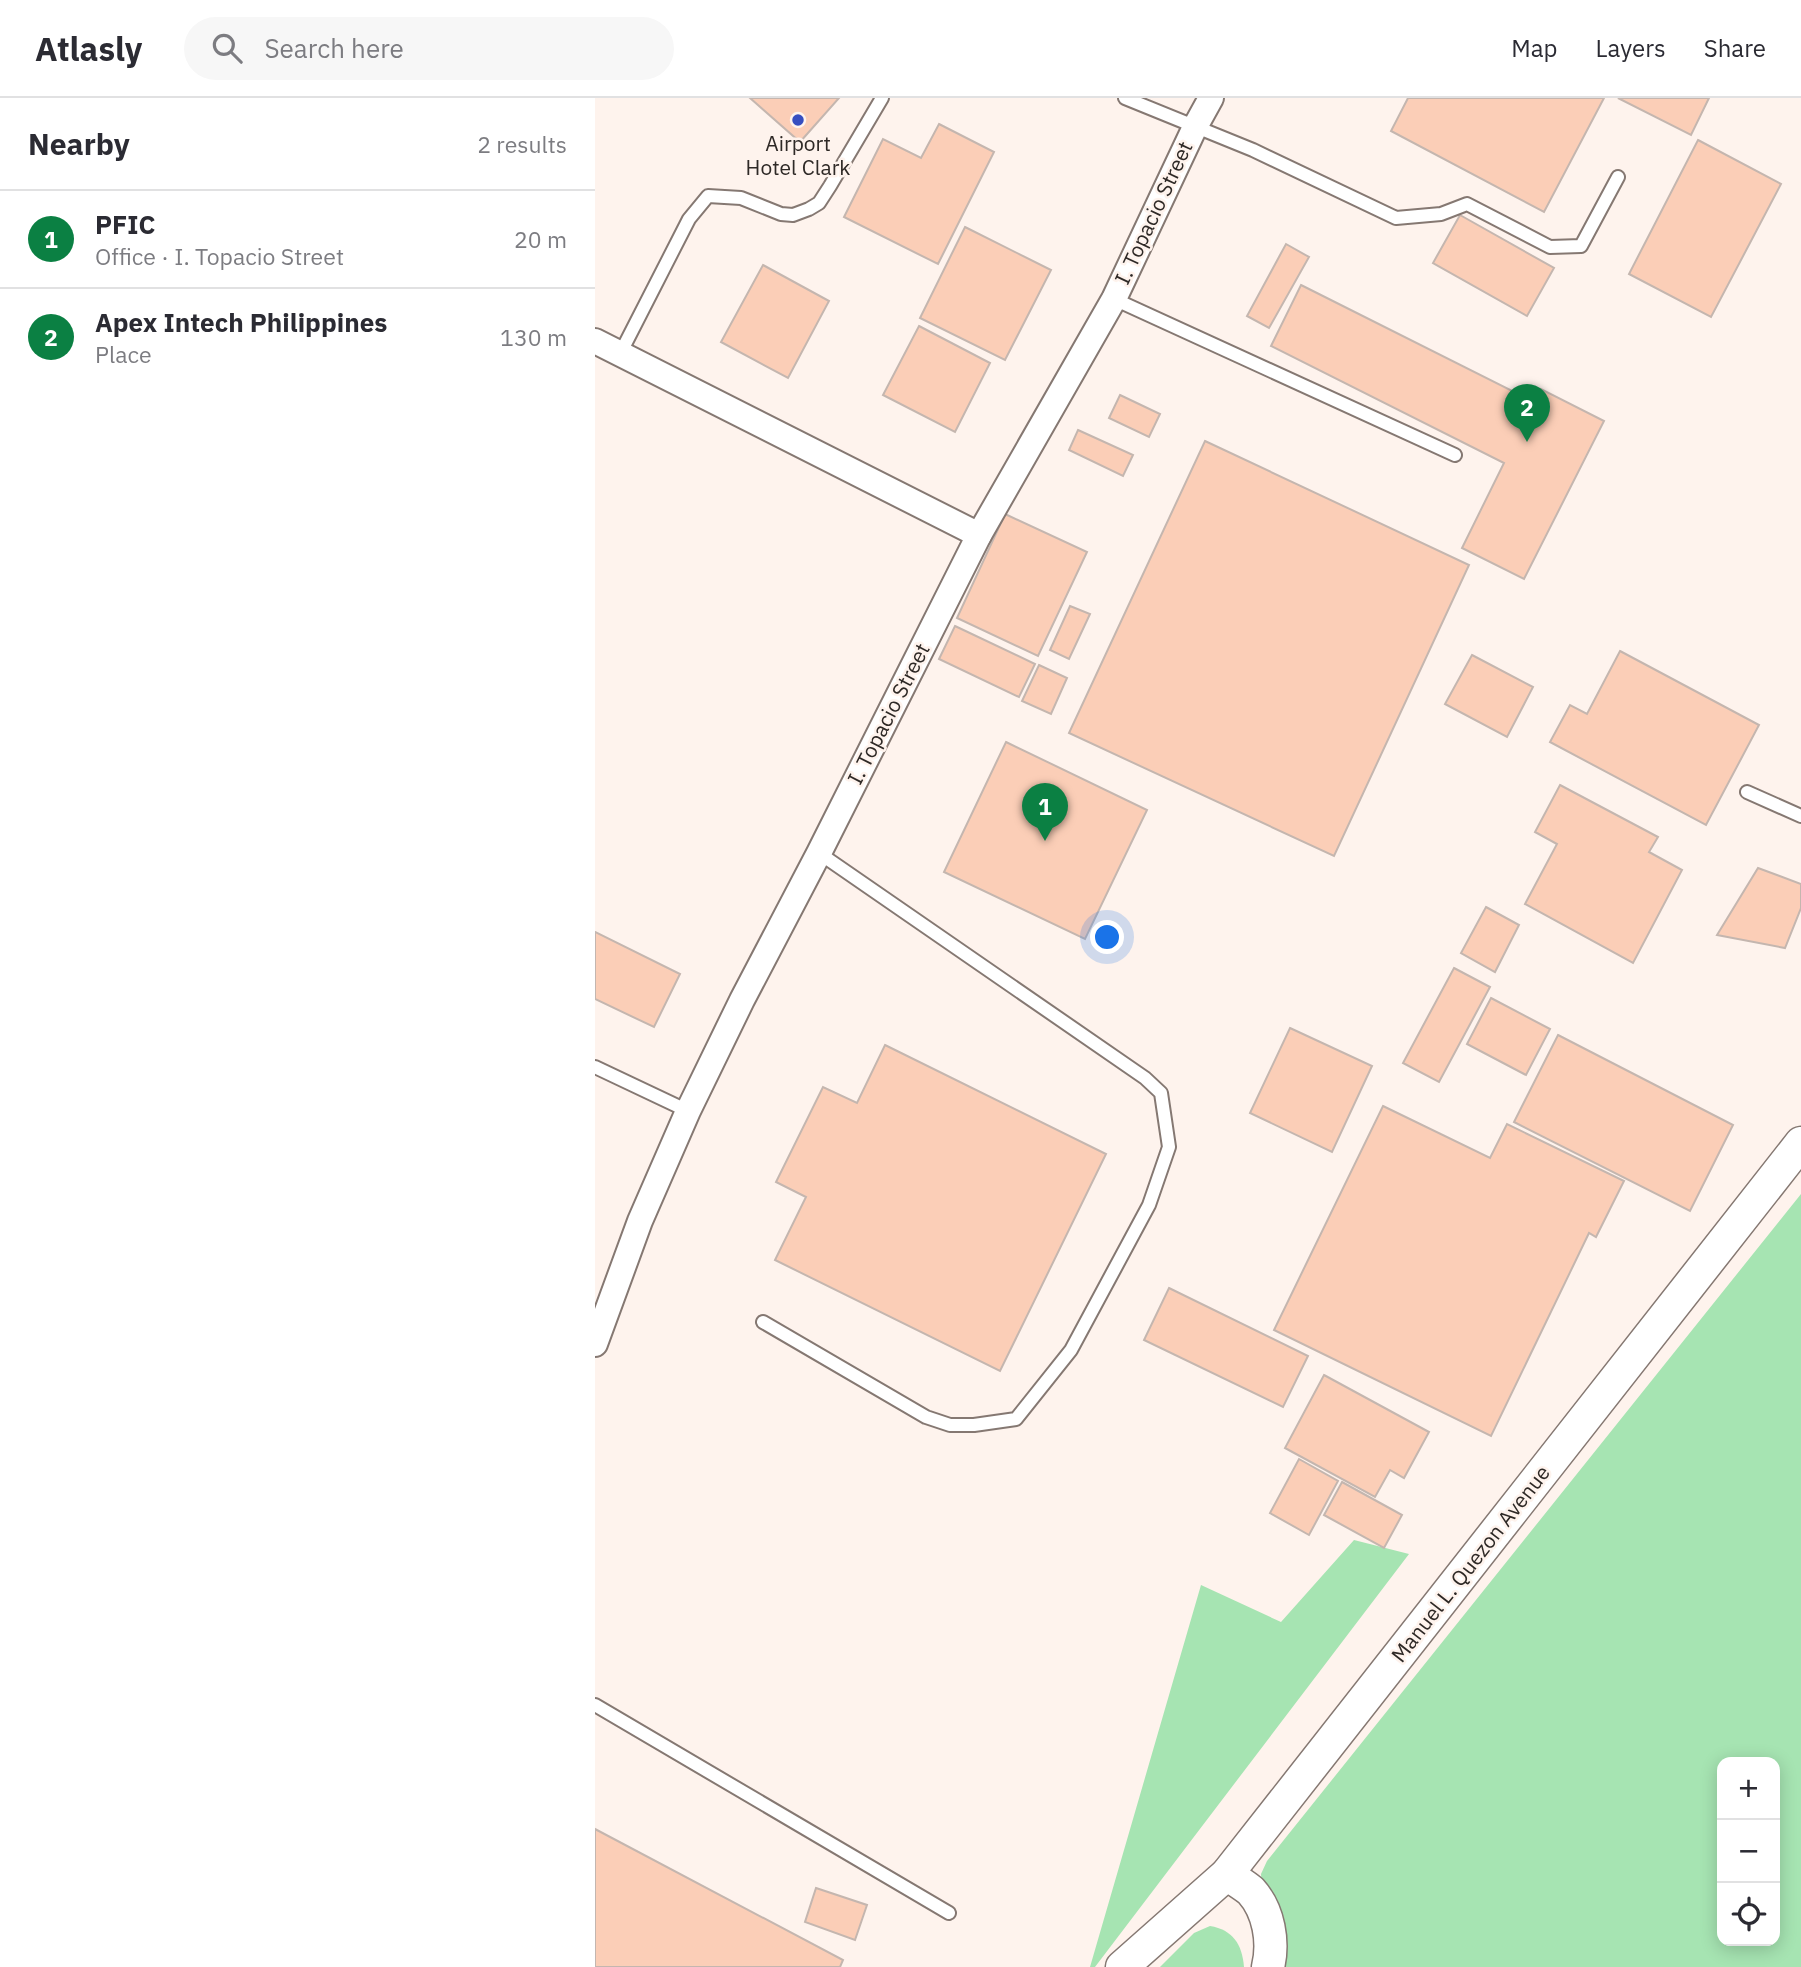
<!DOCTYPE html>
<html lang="en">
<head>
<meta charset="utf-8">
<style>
	:root { --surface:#fff; --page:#f7f7f7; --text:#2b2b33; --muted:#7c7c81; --line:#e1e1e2; --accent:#0b8043 }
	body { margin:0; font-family:"IBM Plex Sans",sans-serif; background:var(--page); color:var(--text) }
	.controls { position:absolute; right:21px; bottom:21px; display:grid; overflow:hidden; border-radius:14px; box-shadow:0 4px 18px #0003 }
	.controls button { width:63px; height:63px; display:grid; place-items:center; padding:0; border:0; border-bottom:2px solid var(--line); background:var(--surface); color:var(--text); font:35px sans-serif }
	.you { position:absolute; left:513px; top:840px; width:24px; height:24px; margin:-18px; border:5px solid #fff; border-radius:50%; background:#1a73e8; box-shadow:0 0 0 10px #1a73e833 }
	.badge { display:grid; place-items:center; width:46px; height:46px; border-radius:50%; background:var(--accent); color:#fff; font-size:23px; font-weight:700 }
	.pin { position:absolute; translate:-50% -58px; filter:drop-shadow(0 2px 4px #0008) }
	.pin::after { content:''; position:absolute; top:37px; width:24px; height:21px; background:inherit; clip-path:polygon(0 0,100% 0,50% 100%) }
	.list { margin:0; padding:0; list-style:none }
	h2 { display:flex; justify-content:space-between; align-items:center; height:91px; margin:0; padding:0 28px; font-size:30px }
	h2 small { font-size:23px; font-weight:400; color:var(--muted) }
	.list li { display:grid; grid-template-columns:46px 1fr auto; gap:21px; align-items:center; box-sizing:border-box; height:98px; padding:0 28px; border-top:2px solid var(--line) }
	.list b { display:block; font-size:26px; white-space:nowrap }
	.list p { margin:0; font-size:23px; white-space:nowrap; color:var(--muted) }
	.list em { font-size:23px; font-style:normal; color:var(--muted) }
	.icon { flex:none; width:38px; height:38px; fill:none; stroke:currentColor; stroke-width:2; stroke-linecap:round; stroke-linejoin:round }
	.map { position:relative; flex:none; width:1206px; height:1869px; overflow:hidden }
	header { display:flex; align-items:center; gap:42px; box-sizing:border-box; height:98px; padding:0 35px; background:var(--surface); border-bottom:2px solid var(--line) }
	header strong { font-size:33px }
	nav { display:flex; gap:38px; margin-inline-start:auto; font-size:24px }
	.search { width:490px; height:63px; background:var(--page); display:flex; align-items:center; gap:18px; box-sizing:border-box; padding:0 24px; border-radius:38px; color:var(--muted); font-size:26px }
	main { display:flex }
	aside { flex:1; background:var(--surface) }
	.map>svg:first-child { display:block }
	.green { fill:#a6e4b2; fill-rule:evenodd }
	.building { fill:#fbceb7; stroke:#c4b6af; stroke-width:2 }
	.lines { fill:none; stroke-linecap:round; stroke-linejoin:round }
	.service-casing { stroke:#857872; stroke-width:16 }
	.minor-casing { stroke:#857872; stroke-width:28 }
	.tertiary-casing { stroke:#857872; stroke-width:35 }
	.service { stroke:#fff; stroke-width:12 }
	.minor { stroke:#fff; stroke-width:24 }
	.tertiary { stroke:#fff; stroke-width:32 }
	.poi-dot { fill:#374ec0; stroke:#fef3ed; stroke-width:2.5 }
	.labels { text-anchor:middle; stroke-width:5; stroke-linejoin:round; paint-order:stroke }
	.poi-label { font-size:21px; fill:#2e2926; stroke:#fef3ed }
	.street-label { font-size:21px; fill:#2e2926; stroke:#fef3ed }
</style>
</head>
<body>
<header>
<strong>Atlasly</strong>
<div class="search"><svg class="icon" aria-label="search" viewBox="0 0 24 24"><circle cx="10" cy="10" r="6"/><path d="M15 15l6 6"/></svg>Search here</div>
<nav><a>Map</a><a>Layers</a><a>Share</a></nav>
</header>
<main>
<aside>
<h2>Nearby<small>2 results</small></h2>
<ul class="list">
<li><span class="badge">1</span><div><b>PFIC</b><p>Office · I. Topacio Street</p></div><em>20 m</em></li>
<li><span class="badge">2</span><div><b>Apex Intech Philippines</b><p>Place</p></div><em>130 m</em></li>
</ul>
</aside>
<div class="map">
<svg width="1206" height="1869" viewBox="0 0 1206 1869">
	<rect width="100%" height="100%" fill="#fef3ed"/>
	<!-- green -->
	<g class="green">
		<path d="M1206,1096v773h-516l1,-10 -24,-68 -1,-15 6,-13zM1127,1664h53v179h-53z"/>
		<path d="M759,1442l55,14 -314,413h-5l111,-382 80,37z"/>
		<path d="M615,1828c23,4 32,18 34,41h-84l34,-34z"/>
	</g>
	<!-- building -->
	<g class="building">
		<path d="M155,0h89l-39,44z"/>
		<path d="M813,0h196l-60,114 -153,-81z"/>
		<path d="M1023,0h91l-18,37z"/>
		<path d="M344,26l55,28 -56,112 -94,-47 39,-78 38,19z"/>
		<path d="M1103,42l83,44 -70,133 -82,-43z"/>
		<path d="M865,117l94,53 -27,48 -94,-53z"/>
		<path d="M370,129l86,43 -46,90 -85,-42z"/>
		<path d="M691,146l23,13 -40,71 -22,-12z"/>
		<path d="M168,167l66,36 -41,77 -67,-36z"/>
		<path d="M706,187l233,117 7,-13 63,32 -80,158 -62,-31 42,-85 -233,-117z"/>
		<path d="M324,228l71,37 -35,69 -72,-37z"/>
		<path d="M525,297l40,19 -11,23 -40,-19z"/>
		<path d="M483,332l55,25 -10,21 -54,-26z"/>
		<path d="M610,343l264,124 -135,291 -265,-123z"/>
		<path d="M410,416l82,38 -49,104 -81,-38z"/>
		<path d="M475,508l20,8 -21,45 -19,-9z"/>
		<path d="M360,528l80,38 -16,33 -80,-38z"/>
		<path d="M1025,553l139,74 -53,100 -156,-83 20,-37 17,9z"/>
		<path d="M877,557l61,32 -26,50 -62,-33z"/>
		<path d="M444,567l28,13 -16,36 -29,-13z"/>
		<path d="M411,644l141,68 -62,129 -141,-67z"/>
		<path d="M965,687l98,52 -9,15 33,18 -49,93 -108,-59 32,-60 -22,-12z"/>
		<path d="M1163,770l43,16v24l-16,40 -68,-13z"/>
		<path d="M891,809l33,18 -24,47 -34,-19z"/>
		<path d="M0,834l85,42 -26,53 -59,-28z"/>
		<path d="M859,870l36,19 -51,95 -36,-19z"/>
		<path d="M896,900l59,31 -24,46 -59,-31z"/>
		<path d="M695,930l82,38 -40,86 -82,-39z"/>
		<path d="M963,937l175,90 -43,86 -176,-89z"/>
		<path d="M290,947l221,109 -106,217 -225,-111 31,-63 -30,-15 47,-95 34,16z"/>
		<path d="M788,1008l107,52 17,-34 117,57 -28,56 -7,-4 -98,203 -217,-106z"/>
		<path d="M574,1190l139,68 -25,51 -139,-67z"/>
		<path d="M729,1277l105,57 -25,46 -14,-8 -15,27 -90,-49z"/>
		<path d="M704,1361l39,22 -29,54 -39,-22z"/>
		<path d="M747,1384l60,33 -18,33 -60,-33z"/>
		<path d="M0,1731l248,131 -3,7h-245z"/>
		<path d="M221,1790l51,17 -12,35 -50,-18z"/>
	</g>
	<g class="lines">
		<defs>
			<g id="service">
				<path d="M530,0l128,52 143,68 45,-4 26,-10 83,43 31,-1 37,-69"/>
				<path d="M519,201l341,156"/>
				<path d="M25,256l69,-135 19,-23 33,2 40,16 12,1 16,-6 10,-6 11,-17 52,-88"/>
				<path d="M1152,694l54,24"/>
				<path d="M0,969l93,44"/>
				<path d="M168,1224l163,95 24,8h24l42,-6 55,-69 78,-145 20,-58 -8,-54 -16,-15 -326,-225"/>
				<path d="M0,1607l354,208"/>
			</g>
			<g id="minor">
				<path d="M0,243l384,194"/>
				<path d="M0,1246l45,-123 48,-110 54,-111 77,-147 160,-318 135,-236 81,-172 16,-29"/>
			</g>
			<g id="tertiary">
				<path d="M632,1776c8,6 17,11 24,17 18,20 23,51 17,76"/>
				<path d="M527,1869l105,-93 574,-731"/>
			</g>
		</defs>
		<!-- service casing -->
		<use href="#service" class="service-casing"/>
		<!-- minor casing -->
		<use href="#minor" class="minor-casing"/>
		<!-- tertiary casing -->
		<use href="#tertiary" class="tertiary-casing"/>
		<!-- service -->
		<use href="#service" class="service"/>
		<!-- minor -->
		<use href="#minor" class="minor"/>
		<!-- tertiary -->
		<use href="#tertiary" class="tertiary"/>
	</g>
	<!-- markers -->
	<circle class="poi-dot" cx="203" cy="22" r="7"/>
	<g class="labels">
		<!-- poi labels -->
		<g class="poi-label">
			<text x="203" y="53">Airport<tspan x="203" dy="24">Hotel Clark</tspan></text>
		</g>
		<!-- street labels -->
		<g class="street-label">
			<text transform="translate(559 115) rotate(-65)" y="7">I. Topacio Street</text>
			<text transform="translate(294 616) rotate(-63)" y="7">I. Topacio Street</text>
			<text transform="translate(876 1466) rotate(-52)" y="7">Manuel L. Quezon Avenue</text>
		</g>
	</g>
</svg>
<div class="controls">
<button>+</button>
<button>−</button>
<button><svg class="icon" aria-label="locate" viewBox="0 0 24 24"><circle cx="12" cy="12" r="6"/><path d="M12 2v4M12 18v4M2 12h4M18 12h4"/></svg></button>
</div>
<div class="you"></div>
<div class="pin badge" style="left:450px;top:743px">1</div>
<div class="pin badge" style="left:932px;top:344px">2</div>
</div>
</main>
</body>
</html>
